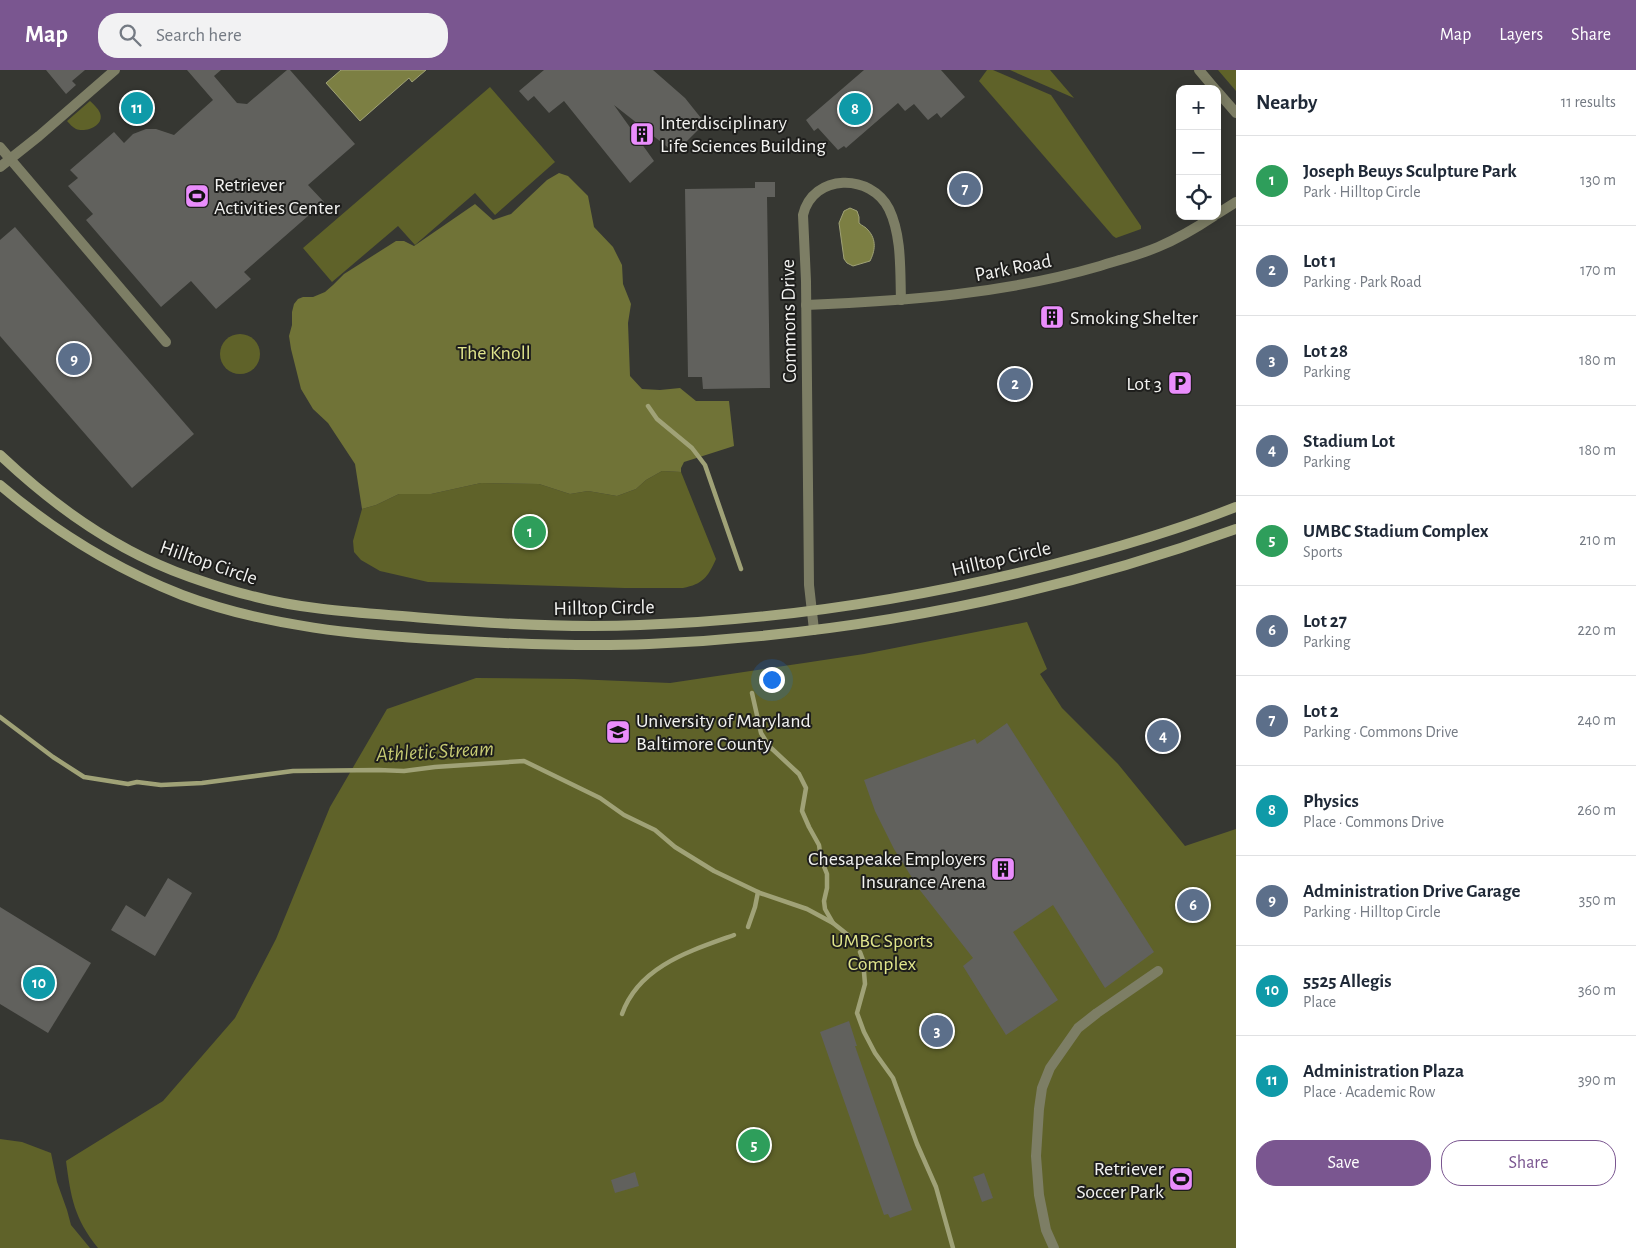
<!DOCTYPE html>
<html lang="en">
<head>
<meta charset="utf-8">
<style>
	:root { --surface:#fff; --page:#f2f2f3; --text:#1f2937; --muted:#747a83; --line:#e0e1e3; --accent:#7a5690 }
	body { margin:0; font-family:"Alegreya Sans",sans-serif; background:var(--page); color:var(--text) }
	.controls { position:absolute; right:15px; top:15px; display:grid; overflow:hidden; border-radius:10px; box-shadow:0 2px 12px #0003 }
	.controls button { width:45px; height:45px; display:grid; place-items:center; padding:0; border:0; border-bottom:1px solid var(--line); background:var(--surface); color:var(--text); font:25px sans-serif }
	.you { position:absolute; left:771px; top:609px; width:18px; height:18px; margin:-12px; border:4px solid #fff; border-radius:50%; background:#1a73e8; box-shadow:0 0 0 8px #1a73e833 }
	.badge { display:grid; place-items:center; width:32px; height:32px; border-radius:50%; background:var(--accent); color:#fff; font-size:16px; font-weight:700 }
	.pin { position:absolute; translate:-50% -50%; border:2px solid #fff; box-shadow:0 1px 5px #0006 }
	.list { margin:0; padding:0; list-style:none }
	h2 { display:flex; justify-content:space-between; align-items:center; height:65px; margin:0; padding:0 20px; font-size:21px }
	h2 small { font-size:16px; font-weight:400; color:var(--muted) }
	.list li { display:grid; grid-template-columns:32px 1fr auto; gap:15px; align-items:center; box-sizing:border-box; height:90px; padding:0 20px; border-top:1px solid var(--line) }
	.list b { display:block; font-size:19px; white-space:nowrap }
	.list p { margin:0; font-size:16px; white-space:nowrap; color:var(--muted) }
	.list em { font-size:16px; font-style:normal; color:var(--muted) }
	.actions { display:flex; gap:10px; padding:15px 20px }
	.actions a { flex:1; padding:11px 0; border:1px solid var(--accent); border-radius:20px; text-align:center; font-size:18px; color:var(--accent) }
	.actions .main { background:var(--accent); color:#fff }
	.icon { flex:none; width:28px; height:28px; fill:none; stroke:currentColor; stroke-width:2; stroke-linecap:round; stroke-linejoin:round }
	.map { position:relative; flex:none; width:1236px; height:1178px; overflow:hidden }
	header { display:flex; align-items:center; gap:30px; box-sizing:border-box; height:70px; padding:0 25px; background:var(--accent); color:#fff }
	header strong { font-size:24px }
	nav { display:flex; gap:28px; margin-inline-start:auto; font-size:18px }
	.search { width:350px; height:45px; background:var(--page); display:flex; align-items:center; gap:12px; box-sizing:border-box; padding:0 18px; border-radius:20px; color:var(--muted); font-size:19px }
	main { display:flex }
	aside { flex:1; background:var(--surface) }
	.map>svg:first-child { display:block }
	.green { fill:#5f6229 }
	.forest { fill:#707337 }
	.water { fill:#7c7f43; stroke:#a0a277 }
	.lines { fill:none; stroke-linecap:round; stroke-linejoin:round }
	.stream { stroke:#a0a277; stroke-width:4.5 }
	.building { fill:#61615d }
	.street { stroke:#7d7e65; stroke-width:10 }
	.secondary { stroke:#a4a77f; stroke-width:10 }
	.labels { text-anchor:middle; stroke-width:4; stroke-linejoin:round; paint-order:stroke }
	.poi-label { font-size:20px; fill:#f3f3f1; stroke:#1e1e1c; text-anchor:start }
	.street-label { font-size:20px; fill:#f3f3f1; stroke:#1e1e1c }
	.park-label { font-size:20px; fill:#e0e58c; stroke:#1e1e1c }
	.water-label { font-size:21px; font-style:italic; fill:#c7cb73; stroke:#1e1e1c }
</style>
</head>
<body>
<header>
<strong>Map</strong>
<div class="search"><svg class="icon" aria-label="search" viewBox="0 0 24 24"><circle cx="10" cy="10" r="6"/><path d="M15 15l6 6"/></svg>Search here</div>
<nav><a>Map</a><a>Layers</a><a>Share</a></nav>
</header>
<main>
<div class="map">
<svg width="1236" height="1178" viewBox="0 0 1236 1178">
	<rect width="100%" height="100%" fill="#363732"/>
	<!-- green -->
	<g class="green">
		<path d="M987,0h6l58,25 90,131v3l-25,9 -3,-2 -134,-155z"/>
		<path d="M1010,0h40l24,28z"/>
		<path d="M1218,0h18v21z"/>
		<path d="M490,17l65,75 -60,53 -20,-22 -60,52 -17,-19 -66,56 -29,-34z"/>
		<path d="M90,31c4,4 8,7 10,12 5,13 -15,20 -24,16 -4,-2 -6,-5 -9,-8z"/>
		<circle cx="240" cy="284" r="20"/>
		<path d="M662,401l19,1 35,87c-8,18 -13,25 -33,29h-58l-197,-6 -48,-11 -19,-11 -7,-8 -1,-11 9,-32 14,-4 23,-11h32l50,-11 58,1 31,10 18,-3 29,5 19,-7 10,-9z"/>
		<path d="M1027,552l20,47 -7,5 22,34 56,56 67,82 51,-17v419h-1138c-24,-30 -27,-50 -32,-87l97,-60 72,-83 41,-79 54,-132 57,-98 89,-31 98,1 96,4 194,-29z"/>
		<path d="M0,1069l22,3 29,11 6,29 10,28 4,15 19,23h-90z"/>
	</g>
	<!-- forest -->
	<path class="forest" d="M559,103l9,3 20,20 6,31 19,20 9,18 1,19 8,20 -3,19 2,53 12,13 18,1 20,-2 16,13h33l5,45 -50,16 -3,6v4l-19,-1 -16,9 -10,9 -19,7 -29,-5 -18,3 -31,-10 -58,-1 -50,11h-32l-23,11 -14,4 -7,-45 -27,-41 -15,-14 -12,-20 -10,-40 -2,-13 3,-11v-13l2,-8 4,-5 5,-2h10l12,-5 8,-7 11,-11 52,-33h8l10,5 61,-42 18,16 18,-6 36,-34z"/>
	<!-- water -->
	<g class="water">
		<path d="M341,0h85l-14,12 -3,-4 -49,43 -34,-38z"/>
		<path d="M850,138l7,3 2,6v6c3,3 7,4 9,7 9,10 7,21 2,31l-17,5 -6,-3 -3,-4 -5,-36 5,-12z"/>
	</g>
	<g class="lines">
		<!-- stream -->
		<g class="stream">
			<path d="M648,336l9,13 35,29 13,17 36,104"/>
			<path d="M752,623l9,40 8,13 30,28 7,14 -4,23 7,16 10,18 2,14 6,15v14l-3,13 1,8 8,14"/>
			<path d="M0,647l53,40 31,20 44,7 9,-2 24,3 41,-2 91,-12 85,-1 26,1 31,-4 89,-6 76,37 24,17 31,15 20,17 39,24 46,22 47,16 26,14 15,12"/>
			<path d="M748,857l7,-20 3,-15"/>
			<path d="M860,882l3,8 2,24 -8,29 7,19 11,21 18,25 24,66 19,43 17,61"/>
			<path d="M622,944c17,-48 68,-63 112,-79"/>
		</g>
	</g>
	<!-- building -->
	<g class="building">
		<path d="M46,0h39l-13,11 4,4 -10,9z"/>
		<path d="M187,0h34l-7,6 23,27 10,1 40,-34h3l65,74 -47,41 16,17 -80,70 7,7 -35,30 -25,-28 -30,26 -75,-87 7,-6 -25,-28 10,-8 -8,-8 44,-38 10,11 9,-9 13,-5h10l18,6 39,-35z"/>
		<path d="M544,0h109l32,28 20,25 -30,30 -61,-48 40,56 -24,22 -66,-82 -15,12 -15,-17 -6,5 -9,-10z"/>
		<path d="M864,0h77l24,27 -24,21 -4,-5 -9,7 -14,-16 -9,7 -7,-8 -52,45 -2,-2 -6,4 -20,-22 -4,3 -8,-11z"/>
		<path d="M755,112h20v15h-8l3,191 -67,1 -1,-12h-14l-3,-188 70,-1z"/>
		<path d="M15,157l179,207 -62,54 -132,-152v-96z"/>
		<path d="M1007,653l147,229 -49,36 -52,-83 -40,27 45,68 -52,35 -43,-69 10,-8 -54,-69 -25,-40 -19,-38 -11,-31 111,-41 2,5z"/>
		<path d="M168,808l24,15 -37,63 -44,-26 15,-25 19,12z"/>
		<path d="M0,837l91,56 -43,70 -48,-29z"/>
		<path d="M849,951l8,25h-2l57,164 -22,8 -2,-4 -4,1 -64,-183z"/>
		<path d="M635,1102l4,14 -24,7 -4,-13z"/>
		<path d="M984,1103l9,25 -11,4 -9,-25z"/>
	</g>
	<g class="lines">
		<!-- street -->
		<g class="street">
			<path d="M1199,0l16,19"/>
			<path d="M1217,21l19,22"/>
			<path d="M0,77l166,195"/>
			<path d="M0,97l39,-31 76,-66"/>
			<path d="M1217,144l19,-12"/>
			<path d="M806,235c99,-4 198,-11 294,-39 19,-6 39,-11 58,-19 19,-8 38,-19 56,-31"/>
			<path d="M814,560l-5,-45 -3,-304 -3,-66c10,-42 68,-42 86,-6 13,27 11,62 12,91"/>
			<path d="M1054,1178l-8,-18 -7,-35 -3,-39 3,-47 3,-21 8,-20 28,-40 19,-15 61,-42"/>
		</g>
		<!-- secondary -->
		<g class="secondary">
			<path d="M0,385c55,52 118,97 190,122 20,7 41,14 62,19 56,15 116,17 173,22 72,6 143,10 215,7 138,-5 276,-26 410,-60 63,-16 125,-34 186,-58"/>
			<path d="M0,415c54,46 116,84 182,110 85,32 177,40 266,45 67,4 134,7 201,4 199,-9 399,-47 587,-115"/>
		</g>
	</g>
	<!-- icons -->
	<defs>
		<symbol id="building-square" viewBox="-11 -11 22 22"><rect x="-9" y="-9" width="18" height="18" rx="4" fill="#ea8dfc" stroke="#1e1e1c"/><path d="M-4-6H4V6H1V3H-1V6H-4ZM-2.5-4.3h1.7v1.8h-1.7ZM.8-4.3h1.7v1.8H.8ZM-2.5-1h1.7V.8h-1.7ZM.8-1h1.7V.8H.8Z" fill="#111"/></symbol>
		<symbol id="stadium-square" viewBox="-11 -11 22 22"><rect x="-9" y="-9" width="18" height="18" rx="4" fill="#ea8dfc" stroke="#1e1e1c"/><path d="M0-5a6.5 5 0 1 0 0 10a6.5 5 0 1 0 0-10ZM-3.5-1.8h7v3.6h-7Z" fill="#111"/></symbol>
		<symbol id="parking-square" viewBox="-11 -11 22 22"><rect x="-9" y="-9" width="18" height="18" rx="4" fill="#ea8dfc" stroke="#1e1e1c"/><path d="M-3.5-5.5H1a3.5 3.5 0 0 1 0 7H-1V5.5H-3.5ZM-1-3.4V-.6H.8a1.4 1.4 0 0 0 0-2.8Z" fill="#111"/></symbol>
		<symbol id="university-square" viewBox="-11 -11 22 22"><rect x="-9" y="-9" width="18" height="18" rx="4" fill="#ea8dfc" stroke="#1e1e1c"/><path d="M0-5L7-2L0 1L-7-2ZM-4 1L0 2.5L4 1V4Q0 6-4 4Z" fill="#111"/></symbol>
	</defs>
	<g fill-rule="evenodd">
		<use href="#building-square" x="628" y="50" width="28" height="28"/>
		<use href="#stadium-square" x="183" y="112" width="28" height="28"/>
		<use href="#building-square" x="1038" y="233" width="28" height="28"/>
		<use href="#parking-square" x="1166" y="299" width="28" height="28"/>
		<use href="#university-square" x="604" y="648" width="28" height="28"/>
		<use href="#building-square" x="989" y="785" width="28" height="28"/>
		<use href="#stadium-square" x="1167" y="1095" width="28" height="28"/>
	</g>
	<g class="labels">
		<!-- poi labels -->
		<g class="poi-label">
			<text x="660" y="59">Interdisciplinary<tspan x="660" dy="23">Life Sciences Building</tspan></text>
			<text x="214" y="121">Retriever<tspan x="214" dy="23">Activities Center</tspan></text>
			<text x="1070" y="254">Smoking Shelter</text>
			<text x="1162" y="320" text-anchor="end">Lot 3</text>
			<text x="636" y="657">University of Maryland<tspan x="636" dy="23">Baltimore County</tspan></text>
			<text x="986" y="795" text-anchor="end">Chesapeake Employers<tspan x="986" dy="23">Insurance Arena</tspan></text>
			<text x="1164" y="1105" text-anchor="end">Retriever<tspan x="1164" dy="23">Soccer Park</tspan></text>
		</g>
		<!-- street labels -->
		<g class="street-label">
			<text transform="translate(1013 197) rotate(-11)" y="7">Park Road</text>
			<text transform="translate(788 251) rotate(-91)" y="7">Commons Drive</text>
			<text transform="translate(1001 488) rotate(-13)" y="7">Hilltop Circle</text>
			<text transform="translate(209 492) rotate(19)" y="7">Hilltop Circle</text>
			<text transform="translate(604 537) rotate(-1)" y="7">Hilltop Circle</text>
		</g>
		<!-- park labels -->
		<g class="park-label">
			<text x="494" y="289">The Knoll</text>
			<text x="882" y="877">UMBC Sports<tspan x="882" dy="23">Complex</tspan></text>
		</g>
		<!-- water labels -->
		<g class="water-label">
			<text transform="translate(435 681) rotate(-3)" y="7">Athletic Stream</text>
		</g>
	</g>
</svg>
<div class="controls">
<button>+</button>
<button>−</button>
<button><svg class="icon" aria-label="locate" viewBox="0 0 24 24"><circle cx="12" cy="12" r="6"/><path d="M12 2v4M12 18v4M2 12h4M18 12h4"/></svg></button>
</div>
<div class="you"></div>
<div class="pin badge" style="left:530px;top:462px;background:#2e9e5b">1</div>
<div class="pin badge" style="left:1015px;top:314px;background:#5c6f8a">2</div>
<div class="pin badge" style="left:937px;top:961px;background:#5c6f8a">3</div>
<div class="pin badge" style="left:1163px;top:666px;background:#5c6f8a">4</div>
<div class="pin badge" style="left:754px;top:1075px;background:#2e9e5b">5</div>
<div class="pin badge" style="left:1193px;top:835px;background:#5c6f8a">6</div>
<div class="pin badge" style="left:965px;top:119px;background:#5c6f8a">7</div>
<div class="pin badge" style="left:855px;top:39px;background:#0f9aa8">8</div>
<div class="pin badge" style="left:74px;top:289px;background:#5c6f8a">9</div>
<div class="pin badge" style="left:39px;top:913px;background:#0f9aa8">10</div>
<div class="pin badge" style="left:137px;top:38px;background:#0f9aa8">11</div>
</div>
<aside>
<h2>Nearby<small>11 results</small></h2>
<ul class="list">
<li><span class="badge" style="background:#2e9e5b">1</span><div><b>Joseph Beuys Sculpture Park</b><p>Park · Hilltop Circle</p></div><em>130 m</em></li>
<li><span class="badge" style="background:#5c6f8a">2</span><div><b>Lot 1</b><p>Parking · Park Road</p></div><em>170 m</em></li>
<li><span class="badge" style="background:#5c6f8a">3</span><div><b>Lot 28</b><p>Parking</p></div><em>180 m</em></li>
<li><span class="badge" style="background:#5c6f8a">4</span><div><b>Stadium Lot</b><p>Parking</p></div><em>180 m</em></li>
<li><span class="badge" style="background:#2e9e5b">5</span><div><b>UMBC Stadium Complex</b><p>Sports</p></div><em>210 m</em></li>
<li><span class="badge" style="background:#5c6f8a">6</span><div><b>Lot 27</b><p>Parking</p></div><em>220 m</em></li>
<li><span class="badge" style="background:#5c6f8a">7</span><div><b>Lot 2</b><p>Parking · Commons Drive</p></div><em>240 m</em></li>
<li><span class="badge" style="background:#0f9aa8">8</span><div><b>Physics</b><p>Place · Commons Drive</p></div><em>260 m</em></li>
<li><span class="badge" style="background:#5c6f8a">9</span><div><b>Administration Drive Garage</b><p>Parking · Hilltop Circle</p></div><em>350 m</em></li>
<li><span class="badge" style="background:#0f9aa8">10</span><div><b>5525 Allegis</b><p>Place</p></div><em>360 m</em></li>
<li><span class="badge" style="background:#0f9aa8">11</span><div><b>Administration Plaza</b><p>Place · Academic Row</p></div><em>390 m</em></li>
</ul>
<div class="actions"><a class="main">Save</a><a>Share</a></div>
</aside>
</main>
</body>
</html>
